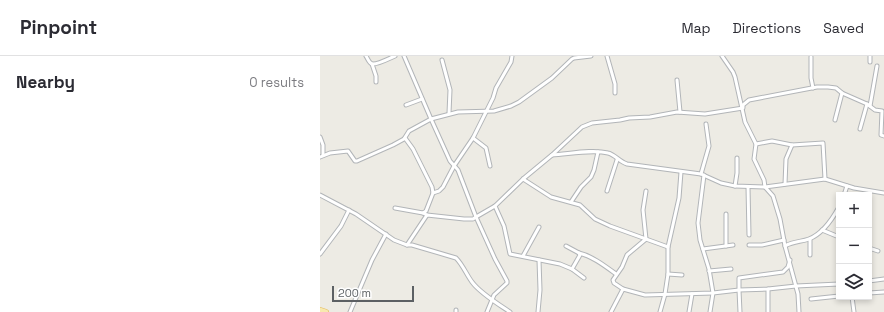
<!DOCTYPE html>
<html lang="en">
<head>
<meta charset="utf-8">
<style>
	:root { --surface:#fff; --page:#f2f2f3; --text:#2b2b33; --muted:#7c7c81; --line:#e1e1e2 }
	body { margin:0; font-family:"Space Grotesk",sans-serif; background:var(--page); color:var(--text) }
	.controls { position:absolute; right:12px; bottom:12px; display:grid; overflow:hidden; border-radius:0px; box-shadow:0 2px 6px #0003 }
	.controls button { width:36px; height:36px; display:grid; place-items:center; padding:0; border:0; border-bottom:1px solid var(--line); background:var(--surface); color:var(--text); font:20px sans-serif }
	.scale { position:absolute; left:12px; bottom:10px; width:82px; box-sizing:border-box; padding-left:4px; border:2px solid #5c6063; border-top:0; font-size:11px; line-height:14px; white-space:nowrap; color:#5c6063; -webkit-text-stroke:3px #fff; paint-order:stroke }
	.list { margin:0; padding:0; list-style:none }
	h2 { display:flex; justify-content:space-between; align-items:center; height:52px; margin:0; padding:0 16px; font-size:17px }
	h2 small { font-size:13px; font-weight:400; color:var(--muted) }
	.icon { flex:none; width:22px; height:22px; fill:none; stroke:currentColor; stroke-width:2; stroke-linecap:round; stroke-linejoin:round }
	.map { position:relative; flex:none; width:564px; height:256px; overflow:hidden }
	header { display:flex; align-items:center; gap:24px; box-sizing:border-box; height:56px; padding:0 20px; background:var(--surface); border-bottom:1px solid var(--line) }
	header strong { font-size:19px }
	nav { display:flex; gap:22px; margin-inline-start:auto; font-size:14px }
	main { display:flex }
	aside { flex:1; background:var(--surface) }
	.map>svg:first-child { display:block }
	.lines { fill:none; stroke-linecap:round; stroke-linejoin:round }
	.minor-casing { stroke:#b2b5b8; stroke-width:5 }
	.primary-casing { stroke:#e5bd66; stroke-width:6 }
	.minor { stroke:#fff; stroke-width:3 }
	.primary { stroke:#f8eaaf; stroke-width:4.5 }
</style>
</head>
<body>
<header>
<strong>Pinpoint</strong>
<nav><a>Map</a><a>Directions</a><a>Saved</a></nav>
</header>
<main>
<aside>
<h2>Nearby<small>0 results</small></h2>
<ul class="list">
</ul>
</aside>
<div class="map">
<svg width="564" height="256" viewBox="0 0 564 256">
	<rect width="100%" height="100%" fill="#edebe4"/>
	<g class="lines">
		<defs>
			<g id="minor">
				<path d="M46,0c2,3 3,7 6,8 5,1 18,-6 23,-8"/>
				<path d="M84,0l27,63 19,42 8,9 18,47 19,42 12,22v2l-13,12 -7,17"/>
				<path d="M287,0l8,28v9"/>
				<path d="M402,0l11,16 2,5 10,45 11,22 -2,15 10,21 1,7 8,9 7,23 5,27 13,48 1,18"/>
				<path d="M491,1v21l2,10"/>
				<path d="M122,4l8,30 -1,23"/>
				<path d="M550,6v-6"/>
				<path d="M52,8l4,12v6"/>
				<path d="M357,24l3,32"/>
				<path d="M86,49l16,-6"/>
				<path d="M550,50l7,-40"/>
				<path d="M515,64l7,-27"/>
				<path d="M540,73l7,-25"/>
				<path d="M0,81l3,8v10"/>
				<path d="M85,82l8,11 19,38 1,6"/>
				<path d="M153,82l13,10 4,18"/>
				<path d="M436,88l16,-3 20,4 31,-2 2,36"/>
				<path d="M232,99c17,-1 40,-6 56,-2 6,1 12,9 19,11l74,10 20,9 14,3 30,1 60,-8 29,9 30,5"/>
				<path d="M0,101l10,-4 18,-2 7,10h2l36,-16 11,-6 5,-8 22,-12 27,-7 36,-1 17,-5 8,-4 33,-24 20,-19 2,-1 17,-2"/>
				<path d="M381,118l8,-28 -3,-22"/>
				<path d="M384,119l-6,48 2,17 9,29 4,24 -3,19"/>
				<path d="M203,123l28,18 29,8 15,14 15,7 58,21"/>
				<path d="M465,128l1,-25 6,-14"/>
				<path d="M415,130l2,-13v-15"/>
				<path d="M428,131l1,48"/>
				<path d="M287,135l10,-31"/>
				<path d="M326,135l-3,19 3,29 -19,16 -5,12 -9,13 1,3 9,6 22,6 68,-2 26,-3 29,-1 28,-3 43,-2"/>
				<path d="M0,139l36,19 38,26 13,5 20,-30 37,4h9l3,-2 19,-11 28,-27 29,-24 30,-28 10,-4 28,-3 9,-2 21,-1 27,-5 28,2 38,-6v-3l6,-5 68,-13h11l8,1 6,5 25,11 8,6 7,1 -1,24 3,1"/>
				<path d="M524,139l3,-9"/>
				<path d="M251,146l10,-15 10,-10 3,-7 4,-18"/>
				<path d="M175,150l9,20 6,28 50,10 12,5 12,9"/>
				<path d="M75,152l28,5"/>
				<path d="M406,158v32"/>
				<path d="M107,159l-4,-2 3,-2 7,-18 6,-2 4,-4 11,-21 19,-28 20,-40 3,-10 15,-26 1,-6"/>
				<path d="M502,174l17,7"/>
				<path d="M490,183v16"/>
				<path d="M87,189h5l44,13c7,7 10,16 16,24 8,11 26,22 38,30"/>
				<path d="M429,189h13l22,-5"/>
				<path d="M246,190l13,7 1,2 -8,14"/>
				<path d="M465,190c9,-5 16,-4 24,-7 13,-5 24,-21 30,-32"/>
				<path d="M549,192l9,3"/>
				<path d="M383,193l30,-4"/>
				<path d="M259,197c13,3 26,13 37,21"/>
				<path d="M0,198l21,-28 8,-16"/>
				<path d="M203,200l16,-29"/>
				<path d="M389,215l22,-2"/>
				<path d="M348,218l14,1"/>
				<path d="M549,225l15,-2"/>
				<path d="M448,233v23"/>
				<path d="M549,237l15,-1"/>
				<path d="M532,241l2,15"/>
				<path d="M491,243l28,-3"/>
				<path d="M30,256l22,-52 14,-26"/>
				<path d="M136,256v-2"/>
				<path d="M218,256l2,-22 -1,-30"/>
				<path d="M291,256l12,-23"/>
				<path d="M340,256l5,-18 3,-20v-27l11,-49 2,-26"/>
				<path d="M369,256l3,-18"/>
				<path d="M420,256l-1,-22v-12l44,-6 5,-5 2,-7"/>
			</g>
			<path id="primary" d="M0,254l6,2"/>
		</defs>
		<!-- minor casing -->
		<use href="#minor" class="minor-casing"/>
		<!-- primary casing -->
		<use href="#primary" class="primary-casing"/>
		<!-- minor -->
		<use href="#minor" class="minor"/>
		<!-- primary -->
		<use href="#primary" class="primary"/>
	</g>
</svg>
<div class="controls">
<button>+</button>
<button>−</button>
<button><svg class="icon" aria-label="layers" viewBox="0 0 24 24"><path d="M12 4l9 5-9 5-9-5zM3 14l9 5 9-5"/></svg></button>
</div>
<div class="scale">200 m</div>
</div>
</main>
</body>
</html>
